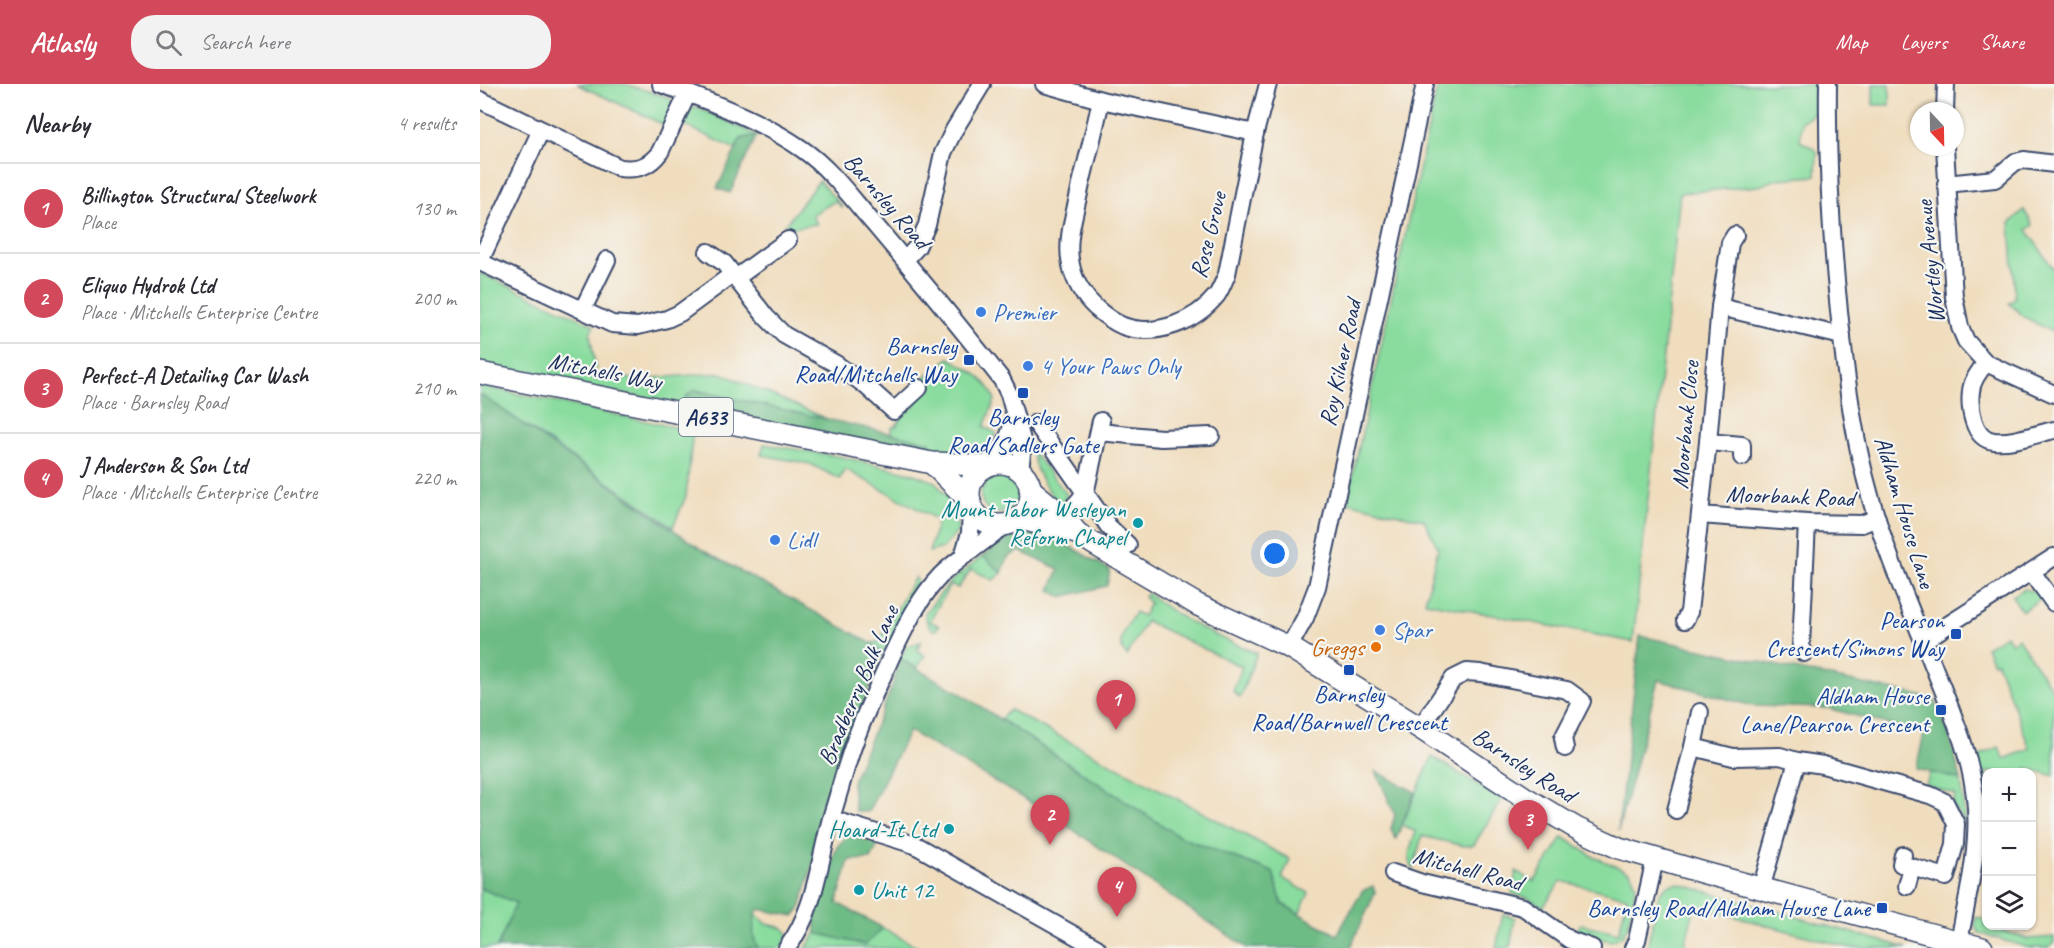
<!DOCTYPE html>
<html lang="en">
<head>
<meta charset="utf-8">
<style>
	:root { --surface:#fff; --page:#f2f2f3; --text:#2b2b33; --muted:#7c7c81; --line:#e1e1e2; --accent:#d1495b }
	body { margin:0; font-family:Caveat,sans-serif; background:var(--page); color:var(--text) }
	.controls { position:absolute; right:18px; bottom:18px; display:grid; overflow:hidden; border-radius:12px; box-shadow:0 2px 4px #0004 }
	.controls button { width:54px; height:54px; display:grid; place-items:center; padding:0; border:0; border-bottom:2px solid var(--line); background:var(--surface); color:var(--text); font:30px sans-serif }
	.compass { position:absolute; left:1430px; top:18px; width:54px; height:54px; border-radius:50%; background:var(--surface); box-shadow:0 2px 4px #0004; rotate:158deg }
	.you { position:absolute; left:795px; top:470px; width:21px; height:21px; margin:-15px; border:4px solid #fff; border-radius:50%; background:#1a73e8; box-shadow:0 0 0 9px #1a73e833 }
	.badge { display:grid; place-items:center; width:39px; height:39px; border-radius:50%; background:var(--accent); color:#fff; font-size:20px; font-weight:700 }
	.pin { position:absolute; translate:-50% -50px; filter:drop-shadow(0 2px 3px #0008) }
	.pin::after { content:''; position:absolute; top:32px; width:21px; height:18px; background:inherit; clip-path:polygon(0 0,100% 0,50% 100%) }
	.list { margin:0; padding:0; list-style:none }
	h2 { display:flex; justify-content:space-between; align-items:center; height:78px; margin:0; padding:0 24px; font-size:26px }
	h2 small { font-size:20px; font-weight:400; color:var(--muted) }
	.list li { display:grid; grid-template-columns:39px 1fr auto; gap:18px; align-items:center; box-sizing:border-box; height:90px; padding:0 24px; border-top:2px solid var(--line) }
	.list b { display:block; font-size:22px; white-space:nowrap }
	.list p { margin:0; font-size:20px; white-space:nowrap; color:var(--muted) }
	.list em { font-size:20px; font-style:normal; color:var(--muted) }
	.icon { flex:none; width:33px; height:33px; fill:none; stroke:currentColor; stroke-width:2; stroke-linecap:round; stroke-linejoin:round }
	.map { position:relative; flex:none; width:1574px; height:864px; overflow:hidden }
	header { display:flex; align-items:center; gap:36px; box-sizing:border-box; height:84px; padding:0 30px; background:var(--accent); color:#fff }
	header strong { font-size:28px }
	nav { display:flex; gap:33px; margin-inline-start:auto; font-size:21px }
	.search { width:420px; height:54px; background:var(--page); display:flex; align-items:center; gap:15px; box-sizing:border-box; padding:0 21px; border-radius:24px; color:var(--muted); font-size:22px }
	main { display:flex }
	aside { flex:1; background:var(--surface) }
	.map>svg:first-child { display:block }
	.green { fill:#89dc9e; stroke:#52867e; stroke-width:1.5 }
	.forest { fill:#6ebc85; stroke:#447672; stroke-width:1.5 }
	.lines { fill:none; stroke-linecap:round; stroke-linejoin:round }
	.minor-casing { stroke:#3b496c; stroke-width:20 }
	.major-casing { stroke:#3b496c; stroke-width:24 }
	.minor { stroke:#fff; stroke-width:16 }
	.major { stroke:#fff; stroke-width:21 }
	.shop-dot { fill:#3f7fe0; stroke:#f6f6f2; stroke-width:2 }
	.transit-dot { fill:#1a4fb4; stroke:#f6f6f2; stroke-width:2 }
	.culture-dot { fill:#0f9aa8; stroke:#f6f6f2; stroke-width:2 }
	.food-dot { fill:#e8710a; stroke:#f6f6f2; stroke-width:2 }
	.labels { text-anchor:middle; stroke-width:4.5; stroke-linejoin:round; paint-order:stroke }
	.shield { fill:#f6f6f2; stroke:#5d6b8a; stroke-width:1.5 }
	.shield-label { font-size:22px; font-weight:bold; fill:#1b2f5e }
	.street-label { font-size:24px; fill:#1b2f5e; stroke:#f6f6f2 }
	.shop-label { font-size:24px; fill:#366cbe; stroke:#f6f6f2; text-anchor:start }
	.transit-label { font-size:24px; fill:#164399; stroke:#f6f6f2; text-anchor:end }
	.culture-label { font-size:24px; fill:#0d838f; stroke:#f6f6f2; text-anchor:end }
	.food-label { font-size:24px; fill:#c56008; stroke:#f6f6f2; text-anchor:end }
</style>
</head>
<body>
<header>
<strong>Atlasly</strong>
<div class="search"><svg class="icon" aria-label="search" viewBox="0 0 24 24"><circle cx="10" cy="10" r="6"/><path d="M15 15l6 6"/></svg>Search here</div>
<nav><a>Map</a><a>Layers</a><a>Share</a></nav>
</header>
<main>
<aside>
<h2>Nearby<small>4 results</small></h2>
<ul class="list">
<li><span class="badge">1</span><div><b>Billington Structural Steelwork</b><p>Place</p></div><em>130 m</em></li>
<li><span class="badge">2</span><div><b>Eliquo Hydrok Ltd</b><p>Place · Mitchells Enterprise Centre</p></div><em>200 m</em></li>
<li><span class="badge">3</span><div><b>Perfect-A Detailing Car Wash</b><p>Place · Barnsley Road</p></div><em>210 m</em></li>
<li><span class="badge">4</span><div><b>J Anderson &amp; Son Ltd</b><p>Place · Mitchells Enterprise Centre</p></div><em>220 m</em></li>
</ul>
</aside>
<div class="map">
<svg width="1574" height="864" viewBox="0 0 1574 864">
	<rect width="100%" height="100%" fill="#f6f6f2"/>
	<filter id="ink" filterUnits="userSpaceOnUse"><feTurbulence type="fractalNoise" baseFrequency=".0167" numOctaves="2"/><feDisplacementMap in="SourceGraphic" scale="12" xChannelSelector="R" yChannelSelector="G"/><feConvolveMatrix kernelMatrix="1 2 1 2 8 2 1 2 1" color-interpolation-filters="sRGB"/></filter>
	<filter id="wash" filterUnits="userSpaceOnUse"><feTurbulence type="fractalNoise" baseFrequency=".008" numOctaves="4" result="noise"/><feDisplacementMap in="SourceGraphic" scale="24" xChannelSelector="R" yChannelSelector="G"/><feGaussianBlur stdDeviation="1.35" result="paint"/><feColorMatrix in="noise" values="0 0 0 0 0 0 0 0 0 0 0 0 0 0 0 0 0 1.4 0 .05"/><feComposite in="paint" operator="in"/></filter>
	<g filter="url(#wash)">
		<rect width="100%" height="100%" fill="#f0ddbe"/>
		<!-- green -->
		<g class="green">
			<path d="M97,0h48l45,14 4,7 -10,20z"/>
			<path d="M962,0h376c0,18 3,30 -16,37l-2,20 8,4 9,6 -1,25 -39,3 -18,7 -79,7 -47,449 -208,-40 13,-54 -14,-28 -77,-18 90,-414z"/>
			<rect x="1393" y="0" width="17" height="21"/>
			<path d="M216,23l61,28 -16,4 -6,10 -51,-24 7,-16z"/>
			<path d="M339,97l24,26 -1,1 -7,-7 -23,14 5,9 -25,4 -7,-3z"/>
			<path d="M1544,126l9,15 -6,5 27,40v63l-30,-16 -15,-14 6,-4 -5,-76z"/>
			<path d="M0,189l114,52 -4,9 7,42 17,4 6,-2 20,1 81,-6 111,48 -137,-31 -5,17 -210,-41z"/>
			<path d="M469,274c19,10 39,20 46,42l-11,27 13,6c-12,20 -23,20 -45,20l-1,5 -22,-4v-12l-39,-8 2,-7 4,-1 7,-11 12,-10 4,-23z"/>
			<path d="M0,302l213,45 -7,65 -13,31 -193,-133z"/>
			<path d="M284,360l78,13 69,16 24,9 19,23 4,26 -15,17 -14,4 9,-32 -93,-51 -5,10 -30,-15 -49,-9z"/>
			<path d="M552,367l34,42v7l-9,2c-13,-18 -22,-29 -25,-51z"/>
			<circle cx="519" cy="411" r="18"/>
			<path d="M503,472l19,17 -9,7 -22,-11 -13,19 -8,-3 -20,36 9,5 -4,5c-7,-5 -9,-9 -10,-18l26,-32z"/>
			<path d="M435,493l3,5 -28,61 -7,11 -12,-11 7,-1z"/>
			<path d="M1544,505l13,3 5,6 -20,13 -10,-15z"/>
			<path d="M667,509c36,29 68,43 110,60l-17,45 -7,-7 9,-24 -96,-46 -19,35c-14,-14 0,-29 8,-44l8,4 7,-13 -6,-6z"/>
			<path d="M1526,551l5,8 7,-5 36,54v84l-27,-8 -1,4h-40v25l-7,-41 20,-9 5,12 26,-10 -33,-87 -4,1 -7,-16z"/>
			<path d="M441,558l-4,8 8,6 -8,12 -17,-9 7,-13z"/>
			<path d="M530,626l280,149 -8,19 27,15 -10,21 -17,-10 -9,-32 -93,-35 -180,-118z"/>
			<path d="M952,673l70,42 -28,46 -10,1 -42,-10 -9,34c-9,-11 -1,-26 3,-38l-14,-7z"/>
			<path d="M1450,688l31,8 4,43 -12,-18 2,-10 -29,-10z"/>
			<path d="M1083,753l31,20 36,15 6,12 -8,42 -6,10 -11,5 -27,-5 -9,-5 6,-7 38,9 8,-36 -66,-16 -18,26 -15,-9 -16,-4 4,-23 18,11z"/>
			<path d="M1196,799l231,65h-56l-156,-42 -11,42h-37l12,-54 8,-8z"/>
			<path d="M0,804l37,15 -20,45h-17z"/>
			<path d="M276,830l11,10 16,4 6,7 -8,13h-23c-6,-8 -6,-25 -2,-34z"/>
			<path d="M1023,830l12,4 -5,30h-14z"/>
			<path d="M1496,833l10,3 -1,5 43,14 26,-2v6l-6,5h-19l-50,-15 -4,-8z"/>
			<path d="M403,844l36,20h-113l10,-15 49,12z"/>
		</g>
		<!-- forest -->
		<g class="forest">
			<path d="M277,51l-27,58 -13,-5 24,-49z"/>
			<path d="M215,306l235,52 -1,12 -239,-47 -5,-10z"/>
			<path d="M0,310l224,157 167,92 12,11 -34,84 -49,171 -6,7 -36,-7c-5,11 -7,28 0,39h-261l19,-45 -36,-15z"/>
			<path d="M552,449l22,4 56,33 -3,16 -46,11 -11,-7 9,-21 -40,-18 -11,6 -6,16 -19,-17 27,-19z"/>
			<path d="M1160,552l294,63 15,35 12,46 -45,-11 8,-35 -97,-26 -74,-2 -95,-26 -40,151z"/>
			<path d="M420,575l60,34 220,144 93,35 9,32 55,31 25,-44 11,-5 2,7 -25,55h-103l-199,-135 -139,-82 -41,81 -13,-1 -3,-29 40,-95z"/>
			<path d="M896,687l39,21 -19,47 -5,-10 4,-14z"/>
			<path d="M368,751l30,9 -7,15 -22,1 -12,43 46,25 -18,17 -49,-12 -1,-24 22,-62z"/>
		</g>
	</g>
	<g filter="url(#ink)">
		<g class="lines">
			<defs>
				<g id="minor">
					<path d="M181,0c47,16 101,37 141,65 29,20 50,50 73,76 43,51 86,103 127,155l7,14 14,50 -3,27"/>
					<path d="M564,0l57,16 154,33"/>
					<path d="M1348,0c-1,76 3,151 11,227 6,56 12,111 26,166 16,65 43,126 68,188 18,46 40,92 43,143 3,45 -9,90 -17,134"/>
					<path d="M0,16l140,68c17,2 29,-1 40,-16l28,-59"/>
					<path d="M621,16c-6,28 -13,56 -20,84 -5,26 -16,55 -10,81 3,16 13,32 25,43 8,7 17,14 27,18 33,12 73,-5 94,-31 4,-6 7,-14 10,-21l28,-141 13,-49"/>
					<path d="M1465,27l1,-27"/>
					<path d="M1465,63l9,150 6,30 6,14 20,22 68,31"/>
					<path d="M1466,100l49,-5 20,-17 9,-2 30,4"/>
					<path d="M228,168l16,11 42,54 18,18 52,29 29,21 29,26 25,-23"/>
					<path d="M425,176l12,-13 10,-22 16,-72 11,-23 28,-46"/>
					<path d="M0,177l61,-131"/>
					<path d="M0,178l132,62 26,2 29,-7 13,-6 53,-39"/>
					<path d="M256,194l52,-38"/>
					<path d="M1240,223l122,29"/>
					<path d="M103,225l24,-49"/>
					<path d="M1506,279c-7,8 -14,17 -15,28 -2,17 2,48 23,50 19,2 42,-7 60,-11"/>
					<path d="M556,339l73,104 19,18"/>
					<path d="M619,348l62,6 50,-2"/>
					<path d="M1228,358l34,3v12"/>
					<path d="M508,381l18,-22 9,-25"/>
					<path d="M1220,431l107,8 55,1 15,-6"/>
					<path d="M584,433l21,-23 16,-73"/>
					<path d="M483,472l7,-23 1,-27"/>
					<path d="M1552,488l22,31"/>
					<path d="M1205,536l4,-8 19,-170 12,-135 10,-64 5,-8"/>
					<path d="M1443,557l131,-84"/>
					<path d="M809,563l16,-29 12,-31 108,-503"/>
					<path d="M1324,569l-3,-8 6,-122"/>
					<path d="M940,644l33,-49 14,-7 13,1 87,17 15,11 -19,37 2,10"/>
					<path d="M1213,663l7,-35"/>
					<path d="M1196,726l17,-63 40,10 47,-1 17,5"/>
					<path d="M351,735l84,26 182,103"/>
					<path d="M913,789l29,10 101,24 47,33 22,8"/>
					<path d="M1427,802l5,-19"/>
					<path d="M1281,805l36,-128 26,4 107,30 15,7 11,22 -1,20 -9,33 -45,-13 2,-9"/>
					<path d="M307,864c29,-38 32,-88 45,-133 8,-25 14,-50 23,-74 10,-29 24,-56 36,-84 14,-29 27,-58 50,-82 19,-19 44,-32 64,-51"/>
					<path d="M1153,864l4,-8 18,-81"/>
				</g>
				<g id="major">
					<path d="M0,289l452,90 28,1 25,3"/>
					<path d="M452,379l38,38"/>
					<circle cx="520" cy="410" r="31"/>
					<path d="M550,405l34,28 13,16 17,11 104,61 91,42 131,81 104,69 52,31 21,10 22,10 82,24 281,76"/>
					<path d="M538,434l59,15"/>
				</g>
			</defs>
			<!-- minor casing -->
			<use href="#minor" class="minor-casing"/>
			<!-- major casing -->
			<use href="#major" class="major-casing"/>
			<!-- minor -->
			<use href="#minor" class="minor"/>
			<!-- major -->
			<use href="#major" class="major"/>
		</g>
	</g>
	<!-- markers -->
	<g class="shop-dot">
		<circle cx="501" cy="228" r="6"/>
		<circle cx="548" cy="282" r="6"/>
		<circle cx="295" cy="456" r="6"/>
		<circle cx="900" cy="546" r="6"/>
	</g>
	<g class="transit-dot">
		<rect x="483" y="270" width="12" height="12" rx="3"/>
		<rect x="537" y="303" width="12" height="12" rx="3"/>
		<rect x="1470" y="544" width="12" height="12" rx="3"/>
		<rect x="863" y="580" width="12" height="12" rx="3"/>
		<rect x="1455" y="620" width="12" height="12" rx="3"/>
		<rect x="1396" y="818" width="12" height="12" rx="3"/>
	</g>
	<g class="culture-dot">
		<circle cx="658" cy="439" r="6"/>
		<circle cx="469" cy="745" r="6"/>
		<circle cx="379" cy="806" r="6"/>
	</g>
	<circle class="food-dot" cx="896" cy="563" r="6"/>
	<g class="labels">
		<!-- shield labels -->
		<rect class="shield" x="199" y="314" width="54" height="38" rx="4.5"/>
		<g class="shield-label">
			<text x="226" y="341">A633</text>
		</g>
		<!-- street labels -->
		<g class="street-label">
			<text transform="translate(407 117) rotate(49)" y="8">Barnsley Road</text>
			<text transform="translate(728 151) rotate(-76)" y="8">Rose Grove</text>
			<text transform="translate(1450 178) rotate(-96)" y="8">Wortley Avenue</text>
			<text transform="translate(860 279) rotate(-78)" y="8">Roy Kilner Road</text>
			<text transform="translate(125 287) rotate(11)" y="8">Mitchells Way</text>
			<text transform="translate(1205 341) rotate(-85)" y="8">Moorbank Close</text>
			<text transform="translate(1310 412) rotate(2)" y="8">Moorbank Road</text>
			<text transform="translate(1425 428) rotate(73)" y="8">Aldham House Lane</text>
			<text transform="translate(378 601) rotate(-67)" y="8">Bradberry Balk Lane</text>
			<text transform="translate(1044 681) rotate(33)" y="8">Barnsley Road</text>
			<text transform="translate(988 785) rotate(15)" y="8">Mitchell Road</text>
		</g>
		<!-- shop labels -->
		<g class="shop-label">
			<text x="513" y="236">Premier</text>
			<text x="560" y="290">4 Your Paws Only</text>
			<text x="307" y="464">Lidl</text>
			<text x="912" y="554">Spar</text>
		</g>
		<!-- transit labels -->
		<g class="transit-label">
			<text x="477" y="270">Barnsley<tspan x="477" dy="28">Road/Mitchells Way</tspan></text>
			<text x="543" y="341" text-anchor="middle">Barnsley<tspan x="543" dy="28">Road/Sadlers Gate</tspan></text>
			<text x="1464" y="544">Pearson<tspan x="1464" dy="28">Crescent/Simons Way</tspan></text>
			<text x="869" y="618" text-anchor="middle">Barnsley<tspan x="869" dy="28">Road/Barnwell Crescent</tspan></text>
			<text x="1449" y="620">Aldham House<tspan x="1449" dy="28">Lane/Pearson Crescent</tspan></text>
			<text x="1390" y="832">Barnsley Road/Aldham House Lane</text>
		</g>
		<!-- culture labels -->
		<g class="culture-label">
			<text x="646" y="433">Mount Tabor Wesleyan<tspan x="646" dy="28">Reform Chapel</tspan></text>
			<text x="457" y="753">Hoard-It Ltd</text>
			<text x="391" y="814" text-anchor="start">Unit 12</text>
		</g>
		<!-- food labels -->
		<g class="food-label">
			<text x="884" y="571">Greggs</text>
		</g>
	</g>
</svg>
<div class="controls">
<button>+</button>
<button>−</button>
<button><svg class="icon" aria-label="layers" viewBox="0 0 24 24"><path d="M12 4l9 5-9 5-9-5zM3 14l9 5 9-5"/></svg></button>
</div>
<svg class="compass" viewBox="-18 -18 36 36"><path d="M0-13l5 13h-10z" fill="#e53935"/><path d="M0 13l5-13h-10z" fill="#7c7c81"/></svg>
<div class="you"></div>
<div class="pin badge" style="left:636px;top:646px">1</div>
<div class="pin badge" style="left:570px;top:761px">2</div>
<div class="pin badge" style="left:1048px;top:766px">3</div>
<div class="pin badge" style="left:637px;top:833px">4</div>
</div>
</main>
</body>
</html>
